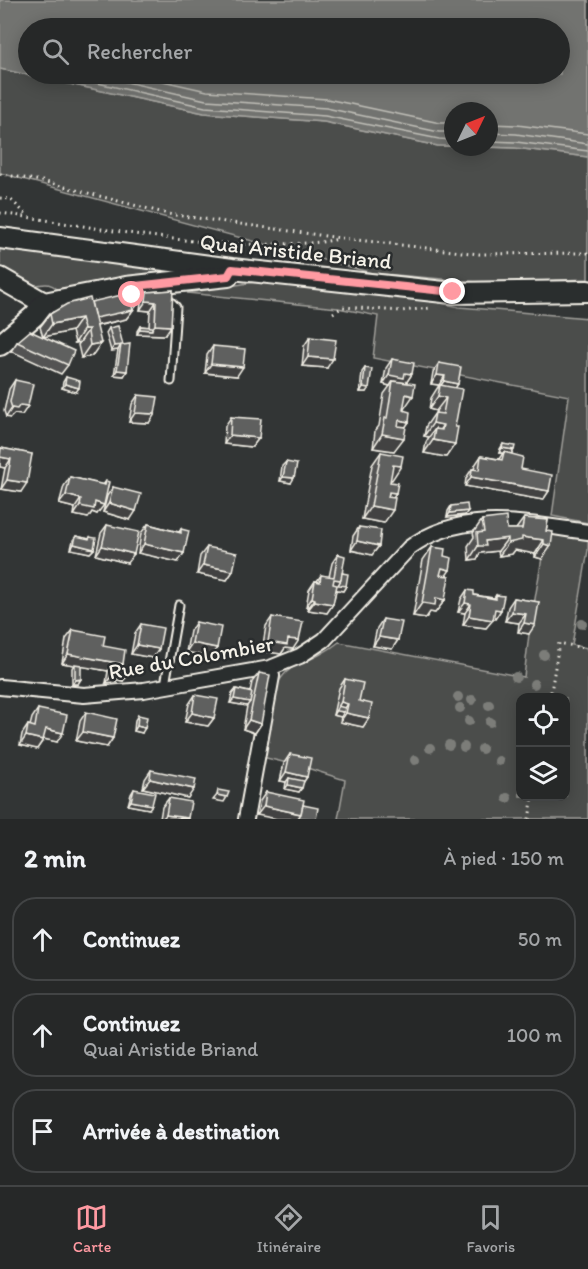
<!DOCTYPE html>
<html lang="fr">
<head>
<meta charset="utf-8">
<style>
	:root { --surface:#262828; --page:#323434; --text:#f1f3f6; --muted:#a4a6a8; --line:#424445; --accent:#ff9aa2 }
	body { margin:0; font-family:Itim,sans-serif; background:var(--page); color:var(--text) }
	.controls { position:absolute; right:18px; bottom:18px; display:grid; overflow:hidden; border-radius:12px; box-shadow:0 3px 15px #0003 }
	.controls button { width:54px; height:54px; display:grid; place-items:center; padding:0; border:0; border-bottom:2px solid var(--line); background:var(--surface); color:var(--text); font:30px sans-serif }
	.compass { position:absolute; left:444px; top:102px; width:54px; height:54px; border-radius:50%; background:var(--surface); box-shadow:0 3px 15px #0003; rotate:47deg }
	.stop { position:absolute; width:18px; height:18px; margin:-14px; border:4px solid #ff9aa2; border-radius:50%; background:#fff }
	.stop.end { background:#ff9aa2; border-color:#fff; box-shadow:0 2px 6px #0008 }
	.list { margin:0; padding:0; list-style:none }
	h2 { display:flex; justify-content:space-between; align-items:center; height:78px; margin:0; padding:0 24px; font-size:26px }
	h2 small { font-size:20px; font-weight:400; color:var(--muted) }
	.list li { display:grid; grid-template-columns:39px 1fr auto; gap:18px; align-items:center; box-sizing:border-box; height:84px; margin:0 12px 12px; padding:0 12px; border:2px solid var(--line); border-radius:24px }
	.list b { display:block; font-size:22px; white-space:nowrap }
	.list p { margin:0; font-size:20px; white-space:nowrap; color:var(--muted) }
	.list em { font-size:20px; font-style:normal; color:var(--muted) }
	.icon { flex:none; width:33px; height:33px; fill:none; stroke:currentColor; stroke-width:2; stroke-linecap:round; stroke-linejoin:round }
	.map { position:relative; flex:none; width:588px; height:819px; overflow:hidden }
	.search { position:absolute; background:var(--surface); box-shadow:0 3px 15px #0003; left:18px; right:18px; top:18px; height:66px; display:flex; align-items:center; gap:15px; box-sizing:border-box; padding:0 21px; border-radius:33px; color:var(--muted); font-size:22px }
	.sheet { height:366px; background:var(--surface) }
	nav { display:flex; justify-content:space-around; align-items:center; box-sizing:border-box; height:84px; border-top:2px solid var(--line); background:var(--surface); font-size:16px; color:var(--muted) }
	nav a { display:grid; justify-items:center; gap:3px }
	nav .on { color:var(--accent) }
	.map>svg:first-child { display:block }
	.green { fill:#4b4d4c; stroke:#a09f9a; stroke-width:1.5; fill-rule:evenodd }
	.water { fill:#727370; stroke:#a6a5a0; stroke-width:1.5; fill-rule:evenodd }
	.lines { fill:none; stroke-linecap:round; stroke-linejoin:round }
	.shore { stroke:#c0bfb8; stroke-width:1.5 }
	.lane-casing { stroke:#f4f1e8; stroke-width:11 }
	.street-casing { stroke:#f4f1e8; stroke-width:18 }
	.secondary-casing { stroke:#f4f1e8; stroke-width:24 }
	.path { stroke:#f4f1e8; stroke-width:3; stroke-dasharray:1.5 4.5; stroke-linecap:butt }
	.lane { stroke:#2a2d2e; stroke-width:7 }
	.street { stroke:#2a2d2e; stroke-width:14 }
	.secondary { stroke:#2a2d2e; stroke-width:20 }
	.tree { fill:#7c7d79 }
	.wall { fill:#525352; stroke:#f4f1e8; stroke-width:1.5 }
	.shaded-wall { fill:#424342; stroke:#f4f1e8; stroke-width:1.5 }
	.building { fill:#5f605f; stroke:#f4f1e8; stroke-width:1.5 }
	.route { stroke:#ff9aa2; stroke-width:8 }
	.labels { text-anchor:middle; stroke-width:5; stroke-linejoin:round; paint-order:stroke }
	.street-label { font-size:22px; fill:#f4f1e8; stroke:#2a2d2e }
</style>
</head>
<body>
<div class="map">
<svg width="588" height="819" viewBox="0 0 588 819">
	<rect width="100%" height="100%" fill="#323535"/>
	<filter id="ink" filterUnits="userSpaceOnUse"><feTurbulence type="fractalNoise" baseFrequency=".0167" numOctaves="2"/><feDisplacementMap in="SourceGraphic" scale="12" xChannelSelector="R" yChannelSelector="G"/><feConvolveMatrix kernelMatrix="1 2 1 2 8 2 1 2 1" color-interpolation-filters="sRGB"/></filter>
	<g filter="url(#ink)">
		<!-- green -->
		<g class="green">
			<path d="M0,69l204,44 120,9 114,24 77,2 73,9v122l-99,4 -117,-10 -372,-100z"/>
			<path d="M0,245l174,24 -1,6 -116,14c-8,-8 -14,-4 -24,-4 -10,0 -24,-11 -33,-15z"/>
			<path d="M261,281l175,21 23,5 129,11v205l-36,-7 17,-120 -196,-38 5,-42 -40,-8 -151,-15z"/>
			<path d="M546,534l42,4v12l-16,95 16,3v171h-250l7,-39 -41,-13 -42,-10c5,-29 3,-79 37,-93 14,-6 28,-12 40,-22l185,35 5,-43zM520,698h46v98h-46z"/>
		</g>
		<!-- water -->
		<path class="water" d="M0,0h588v157l-73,-9 -26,-1v-36h-36v35h-15l-114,-24 -120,-9 -204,-44zM28,28h532v46h-532z"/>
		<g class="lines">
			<!-- shore -->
			<g class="shore">
				<path d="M57,74l148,33 120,9 114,23 14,1"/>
				<path d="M91,74l115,26 120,8 113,24h14"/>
				<path d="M132,74l75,17 120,8 113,24h13"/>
				<path d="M489,124l28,1 71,9"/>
				<path d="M489,133l27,1 72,10"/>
				<path d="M489,141l27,1 72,9"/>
			</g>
			<defs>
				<g id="lane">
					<path d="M167,298l9,9 -5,74"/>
					<path d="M167,686l-1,-7 13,-74"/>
				</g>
				<g id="street">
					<path d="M0,687l84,8 60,-5 126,-22 30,-12 24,-16 85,-92c53,-40 119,-24 179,-16"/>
					<path d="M246,819l26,-143 -2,-8"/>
				</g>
				<g id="secondary">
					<path d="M0,238l232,31 221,24 135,-2"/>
					<path d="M0,278l44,25 82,-16 102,-11 1,-2"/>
					<path d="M0,345l34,-29 10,-13"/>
				</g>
			</defs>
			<!-- lane casing -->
			<use href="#lane" class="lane-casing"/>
			<!-- street casing -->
			<use href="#street" class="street-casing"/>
			<!-- secondary casing -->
			<use href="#secondary" class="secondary-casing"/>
			<!-- path -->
			<g class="path">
				<path d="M0,174l42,7 126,33 172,24 139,16 109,-1"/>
				<path d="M0,198l10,1 18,17"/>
				<path d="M0,213c90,13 187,34 278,31 20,-1 40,0 60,-5"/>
				<path d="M333,313l10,-6 58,4 29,-3"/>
				<path d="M550,698l9,-55 29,6"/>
				<path d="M529,819l4,-23"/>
			</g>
			<!-- lane -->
			<use href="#lane" class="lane"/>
			<!-- street -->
			<use href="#street" class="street"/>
			<!-- secondary -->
			<use href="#secondary" class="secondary"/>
		</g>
		<!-- trees -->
		<g class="tree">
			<circle cx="582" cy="624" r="5"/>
			<circle cx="544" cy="655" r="5"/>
			<circle cx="516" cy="677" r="5"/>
			<circle cx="534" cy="684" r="5"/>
			<circle cx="458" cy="697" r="5"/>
			<circle cx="472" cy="700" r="5"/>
			<circle cx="489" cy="705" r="5"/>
			<circle cx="460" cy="708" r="5"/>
			<circle cx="469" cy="721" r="5"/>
			<circle cx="490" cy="722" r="5"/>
			<circle cx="449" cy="745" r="5"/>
			<circle cx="464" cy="747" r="5"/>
			<circle cx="430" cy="748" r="5"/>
			<circle cx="482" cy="749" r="5"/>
			<circle cx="415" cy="760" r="5"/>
			<circle cx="499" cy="761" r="5"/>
			<circle cx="507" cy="798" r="5"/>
		</g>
		<!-- wall -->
		<g class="wall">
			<path d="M173,290l-8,45 -28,-1v-3l3,-5 9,1 1,-16 -10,-1 1,-9 6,-9z"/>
			<path d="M91,302l40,11 -1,1 -4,5 -29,7 -5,30 -11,2 -3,-13 2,-3 -5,1 -3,-12 -29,6 25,28 -7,9 -50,-23 6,-9 26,-5 -3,-10 10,-13z"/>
			<path d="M109,328l14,17 4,26 -3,5 -10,-1 4,-25 -7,1 -5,-18z"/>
			<path d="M310,337l17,31 -25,-2 2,-20z"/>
			<path d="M213,346l24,30 -32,-3 2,-18z"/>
			<path d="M392,359l20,15 -6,9 -2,26h-1v1l6,12 -4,5 -11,24 -21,-3 2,-17 4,-5 5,-32 6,-8 -7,-2 3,-16z"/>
			<path d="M439,363l17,25 -1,56 -9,13 -22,-4 2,-11 3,-5 -5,-1 2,-10 9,-13h1v-2l-7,-2 2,-11 7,-11 1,-2 -8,-1 2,-12z"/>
			<path d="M365,368l1,24h-6l2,-20z"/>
			<path d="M66,377l10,15 -14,-4 1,-6z"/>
			<path d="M15,380l7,35 -8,-1 -4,4 -4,-1 -2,-6 5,-22z"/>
			<path d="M138,395l11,28 -20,-1 3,-18z"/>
			<path d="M231,417l28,21 -7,9 -28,-3 1,-18z"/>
			<path d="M503,444l9,10 9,15 28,22 -6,9 -78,-14 1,-8 6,-9h2l1,-4 6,-9 18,3 4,-6h-4l1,-4z"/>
			<path d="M1,448l31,6 -11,38 -20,-3 4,-21 -5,-1v-18z"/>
			<path d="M381,452l11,28 -1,-1 -1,3 6,11 -3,5 -9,25 -22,-4 10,-54z"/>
			<path d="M286,462l5,21 -11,-2 2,-15z"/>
			<path d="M70,477l33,8 3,-4 -9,33 -5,-2 -4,6 -14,-3 1,-7 -16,-4 5,-18z"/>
			<path d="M113,487l17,33 -27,-8 4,-16z"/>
			<path d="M451,506l14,9 -18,2 1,-6z"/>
			<path d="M524,518l24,2 -6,39 -7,-2v-3l-20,-4 -3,4 -13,2 -1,-5 -18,2 -3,6 -8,1 -1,-14 6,-9 -1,-4 9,-13 25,9h9z"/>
			<path d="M148,524l31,8 2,-3 3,24 -6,9 -40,-9 3,-20z"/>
			<path d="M107,525l20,38 -31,-8 5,-22z"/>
			<path d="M359,527l20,19 -7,9 -21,-5 2,-14z"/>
			<path d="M76,536l13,3 1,-2 4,12 -4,4 -19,-4 2,-9z"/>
			<path d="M207,547l26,24 -6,9 -30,-6 3,-18z"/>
			<path d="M432,547l12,9 2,20 -1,24 -10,13 -5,-1 -4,6 -13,-2 10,-56z"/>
			<path d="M338,554l8,32 -3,5 -7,-1 -3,14 -6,9 -19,-3 1,-3h-3l3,-17 6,-9h2l4,-6 8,2 3,-14z"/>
			<path d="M467,590l7,5 20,3 2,-3 5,15 -6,9 -2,-1 -7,10 -23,-3 2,-12 -7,-1 3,-13z"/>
			<path d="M514,598l25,4 -10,32 -11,-2 1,-9 -14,-2 3,-14z"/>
			<path d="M272,617l21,32 -8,-1 -4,6 -19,-3 4,-25z"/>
			<path d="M383,619l15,21 -6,9 -19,-3 4,-18z"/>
			<path d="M196,622l21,26 -6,9 -25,-5 4,-21z"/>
			<path d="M141,624l18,25 -6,9 -22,-4 4,-21z"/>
			<path d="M73,630l30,16 20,18 -3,4 3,13 -6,-1 -2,2 -9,1 2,-12 -27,-5 -3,18h-6v-16l2,-3 -12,-2 4,-24z"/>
			<path d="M259,673l2,51 -6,9 -12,-4 4,-23 -17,-3 2,-9 4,-5 14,3 2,-10z"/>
			<path d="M345,679l24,39 -6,9 -23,-5 1,-5 -8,-2 6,-27z"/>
			<path d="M195,695l19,23 -6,8 -23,-4 4,-18z"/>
			<path d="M38,709l19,33 -13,-3 -7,10 -17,-4 2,-11 6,-9 2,1 2,-8z"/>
			<path d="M86,712l27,26 -6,9 -31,-6 4,-20z"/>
			<path d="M138,715l4,18 -8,-2 1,-11z"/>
			<path d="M290,754l17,23 -3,4 -5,11 -14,-3 1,-7 -6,-1 4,-18z"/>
			<path d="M151,770l37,28 -45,-10 2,-9z"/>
			<path d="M134,789l15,20 -21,-4 3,-11z"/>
			<path d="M266,792l37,13 -46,10 3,-14z"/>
			<path d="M169,798l19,21h-28l2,-12z"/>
		</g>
		<!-- shaded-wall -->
		<g class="shaded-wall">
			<path d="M146,301l10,1 -6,9 -10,-1z"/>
			<path d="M138,304l-12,15 -41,9 6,-9z"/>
			<path d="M81,318l-9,13 -29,6 9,-13z"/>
			<path d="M155,325l16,1 -6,9 -28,-1 3,-5 11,1z"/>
			<path d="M84,329h5l-9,13 -5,1z"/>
			<path d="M101,343l-9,13 -11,2 9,-13z"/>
			<path d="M121,345l-3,5 -7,1 3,-5z"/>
			<path d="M308,357l25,2 -6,9 -25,-2z"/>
			<path d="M211,364l32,3 -6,9 -32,-3z"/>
			<path d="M117,370l10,1 -3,5 -10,-1z"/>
			<path d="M405,373l7,1 -6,9 -13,-2 -3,5 -7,-2 6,-9z"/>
			<path d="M437,375l8,1 -6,9 -8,-1z"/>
			<path d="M444,381l14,3 -6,9 -13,-5z"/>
			<path d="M65,384l14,4 -3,4 -14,-4z"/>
			<path d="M363,387l6,1 -3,4h-6z"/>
			<path d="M406,394l7,2 -9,13 -7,-1z"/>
			<path d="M438,396l8,2 -10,13 -7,-2z"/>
			<path d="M20,405l8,1 -6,9 -8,-1 -4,4 -4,-1 6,-9z"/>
			<path d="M135,413l20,1 -6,9 -20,-1z"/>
			<path d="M399,420l10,2 -9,13 -11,-2z"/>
			<path d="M433,423l10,2 -9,13 1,-9 -6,8 -5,-1z"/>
			<path d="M382,434l22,4 -10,13 -21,-3z"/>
			<path d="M230,435l29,3 -7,9 -28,-3z"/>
			<path d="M433,440l22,4 -9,13 -22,-4z"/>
			<path d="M502,448l12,2 -3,4 -7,-2 -1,1h-4z"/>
			<path d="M0,457l11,2 -6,9 -5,-1z"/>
			<path d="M393,465l8,1 -9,14 -8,-2z"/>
			<path d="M283,477l11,1 -3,5 -11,-2z"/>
			<path d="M471,477l78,14 -6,9 -78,-14z"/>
			<path d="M7,480l20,3 -6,9 -20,-3z"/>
			<path d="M389,492l7,1 -9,13z"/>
			<path d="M66,495l15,4 -6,9 -16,-4z"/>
			<path d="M95,502l9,3 -7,9 -5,-2 -4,6 -14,-3 6,-9z"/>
			<path d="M109,503l27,8 -6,9 -27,-8z"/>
			<path d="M371,506l22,4 -9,13 -22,-4z"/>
			<path d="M468,511l-3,4 -18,2 3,-4z"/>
			<path d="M522,537l22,3 -9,14 -20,-4 -3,4 -13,2 9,-13z"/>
			<path d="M508,538l-10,13 -18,2 -3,6 -8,1 9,-14 7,-5z"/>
			<path d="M357,541l22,5 -7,9 -21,-5z"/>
			<path d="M74,544l20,5 -4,4 -19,-4z"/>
			<path d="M144,544l40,9 -6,9 -40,-9z"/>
			<path d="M544,544l7,2 -9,13 -7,-2z"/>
			<path d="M102,546l32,8 -7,9 -31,-8z"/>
			<path d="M203,565l30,6 -6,9 -30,-6z"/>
			<path d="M442,568l8,2 -9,13 -9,-2z"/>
			<path d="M334,579l7,1 5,6 -3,5 -15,-3z"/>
			<path d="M312,598l3,1 -6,8h-3z"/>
			<path d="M436,598l9,2 -10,13 -5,-1 -4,6 -13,-2 9,-13z"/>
			<path d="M315,601l18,3 -6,9 -19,-3z"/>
			<path d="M465,603l6,1 -6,9 -7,-1z"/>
			<path d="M495,609l6,1 -6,9 -7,-2z"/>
			<path d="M512,612l14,2 -7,9 -14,-2z"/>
			<path d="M469,616l24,4 -7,8 -23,-3z"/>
			<path d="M524,623l11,2 -6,9 -11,-2z"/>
			<path d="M379,637l19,3 -6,9 -19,-3z"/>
			<path d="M288,639l11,1 -6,9 -8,-1 -4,6 -19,-3 6,-9z"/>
			<path d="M192,643l25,5 -6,9 -25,-5z"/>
			<path d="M137,645l22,4 -6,9 -22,-4z"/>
			<path d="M68,654l55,10 -6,9 -6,-6 -3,4 -46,-8z"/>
			<path d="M119,675l8,2 -4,4 -6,-1 -2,2 -9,1 4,-5z"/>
			<path d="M81,679l-3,5h-6l3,-4z"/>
			<path d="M234,699l16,3 -3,4 -17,-3z"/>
			<path d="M341,702l7,2 -6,8h2l-3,5 -8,-2z"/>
			<path d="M192,713l22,5 -6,8 -23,-4z"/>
			<path d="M346,713l23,5 -6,9 -23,-5z"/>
			<path d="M249,720l12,4 -6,9 -12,-4z"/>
			<path d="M137,726l8,2 -3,5 -8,-2z"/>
			<path d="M46,729l17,4 -6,9 -18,-4z"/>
			<path d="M83,732l30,6 -6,9 -31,-6z"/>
			<path d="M26,736l17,4 -6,9 -17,-4z"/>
			<path d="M286,772l21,5 -6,9 -12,-8 -3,4 -6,-1z"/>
			<path d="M150,779l44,10 -6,9 -45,-10z"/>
			<path d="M288,785l14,3 -3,4 -14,-3z"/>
			<path d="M217,795l10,2 -3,5 -11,-2z"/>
			<path d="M131,801l21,4 -3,4 -21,-4z"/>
			<path d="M264,806l37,8 1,5h-25l-20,-4z"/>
			<path d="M166,815l22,3 -26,1z"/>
		</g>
		<!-- building -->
		<g class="building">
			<path d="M173,290l-2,36 -16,-1 1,-23 -10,-1 1,-9z"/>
			<path d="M135,292l3,12 -6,2 1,4 -38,8 -4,-16z"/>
			<path d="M90,298l11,45 -11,2 -2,-13 1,-3h-5l-3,-11 -29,6 -2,-10 17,-10z"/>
			<path d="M118,326l5,19 7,-1 -3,27 -10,-1 4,-25h2l-9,1 -5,-18z"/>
			<path d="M140,326l12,1v3l-12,-1z"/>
			<path d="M30,331l44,20 -6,14 -51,-23z"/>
			<path d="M310,337l26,3 -3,19 -25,-2z"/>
			<path d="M213,346l32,3 -2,18 -32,-3z"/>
			<path d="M392,359l22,4 -2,11 -7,-1 -1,5 -15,-3z"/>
			<path d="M439,363l22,4 -3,17 -14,-3 1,-5 -8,-1z"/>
			<path d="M365,368l7,1 -3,19 -6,-1z"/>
			<path d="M66,377l14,4 -1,7 -14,-4z"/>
			<path d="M15,380l18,4 -5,22 -8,-1 -3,4 -5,-1 -2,-6z"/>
			<path d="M393,381l22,3 -2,12 -7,-2 -3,16 7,2 -1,10 -10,-2 -1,6 8,1 -2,11 -22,-4 3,-16h2z"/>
			<path d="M440,385l22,4 -7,38h3l-3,17 -22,-4 2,-11 7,1 1,-5 -10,-2 2,-10 8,1 3,-16 -8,-2z"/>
			<path d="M138,395l20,2 -3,17 -20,-1z"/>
			<path d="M231,417l30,2 -2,19 -29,-3z"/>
			<path d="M503,444l12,2 -1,4 -12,-2z"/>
			<path d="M1,448l31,6 -5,29 -20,-3 4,-21 -11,-2z"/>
			<path d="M381,452l22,4 -2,10 -8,-1 -3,17 8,1 -2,10 -7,-1 -1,5 7,1 -2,12 -22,-4z"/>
			<path d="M504,452l19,5 -2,12 31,6 -3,16 -78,-14 1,-8 7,1 2,-14 21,4z"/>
			<path d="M286,462l11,2 -3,14 -11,-1z"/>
			<path d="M70,477l35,8 1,-4 3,1 -5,23 -9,-3 -1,7 -14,-3 1,-7 -15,-4z"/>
			<path d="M113,487l28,7 -5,17 -27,-8z"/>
			<path d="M467,504l1,7 -18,2 1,-7z"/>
			<path d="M506,517l1,12h15l2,-11 24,2 -2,11 7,1 -2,14 -7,-2v-4l-22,-3v3l-14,3v-5l-23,3 1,5h-8l-1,-13 7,-1 -2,-12z"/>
			<path d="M148,524l33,9v-4l8,2 -5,22 -40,-9z"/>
			<path d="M107,525l32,7 -5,22 -32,-8z"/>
			<path d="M359,527l22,3 -2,16 -22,-5z"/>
			<path d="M76,536l13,3 1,-2 6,1 -2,11 -20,-5z"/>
			<path d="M207,547l30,6 -4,18 -30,-6z"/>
			<path d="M432,547l13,2 -1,7 8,2 -2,12 -8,-2 -2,7 9,1 -4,24 -9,-2 -1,7 -13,-2z"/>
			<path d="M338,554l7,2 -4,24 -7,-1 -1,5 4,1 -4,19 -18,-3v-2l-3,-1 3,-17 5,1 1,-7 13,2z"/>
			<path d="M342,573l6,1 -2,12 -8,-1 3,-5z"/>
			<path d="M467,590l7,1v4l22,4v-4l8,1 -3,14 -6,-1 -2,11 -24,-4 2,-12 -6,-1z"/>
			<path d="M514,598l25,4 -4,23 -11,-2 2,-9 -14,-2z"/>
			<path d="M272,617l31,5 -4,18 -11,-1 -1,6 -19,-3z"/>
			<path d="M383,619l19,3 -4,18 -19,-3z"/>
			<path d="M196,622l25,5 -4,21 -25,-5z"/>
			<path d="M141,624l22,4 -4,21 -22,-4z"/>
			<path d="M73,630l32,6 -2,10 22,4 -2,14 -55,-10z"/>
			<path d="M75,664l6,1v14l-6,1z"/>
			<path d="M111,667l17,2 -1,8 -8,-2 -1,3h-8z"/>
			<path d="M259,673l11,2 -9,49 -12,-4z"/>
			<path d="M345,679l18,4 -4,18 13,3 -3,14 -23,-5 2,-9 -7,-2z"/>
			<path d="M236,689l16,4 -2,9 -16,-3z"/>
			<path d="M195,695l23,4 -4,19 -22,-5z"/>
			<path d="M338,706l7,2 -1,4 -7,-1z"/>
			<path d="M38,709l29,6 -4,18 -17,-4 -3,11 -17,-4 2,-11 7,2z"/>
			<path d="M86,712l31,7 -4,19 -30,-6z"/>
			<path d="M138,715l9,2 -2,11 -8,-2z"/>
			<path d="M290,754l21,4 -4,19 -21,-5z"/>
			<path d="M151,770l45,9 -2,10 -44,-10z"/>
			<path d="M289,778l15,3 -2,7 -14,-3z"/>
			<path d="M134,789l21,4 -3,12 -21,-4z"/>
			<path d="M218,790l11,2 -2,5 -10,-2z"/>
			<path d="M266,792l38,8 -3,14 -37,-8z"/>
			<path d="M169,798l22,4 -3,16 -22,-3z"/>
			<path d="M303,805l15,3 -2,11 -18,-1 3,-4z"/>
		</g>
	</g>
	<g class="lines" filter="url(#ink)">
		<!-- route -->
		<path class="route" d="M132,295l-6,-8 102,-11 4,-7 221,23"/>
	</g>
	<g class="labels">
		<!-- street labels -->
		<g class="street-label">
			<text transform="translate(296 251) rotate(6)" y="8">Quai Aristide Briand</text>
			<text transform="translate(191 657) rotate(-10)" y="8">Rue du Colombier</text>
		</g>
	</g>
</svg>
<div class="controls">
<button><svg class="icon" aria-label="locate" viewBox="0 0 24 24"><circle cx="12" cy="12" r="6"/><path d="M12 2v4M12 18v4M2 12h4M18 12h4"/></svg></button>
<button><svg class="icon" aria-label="layers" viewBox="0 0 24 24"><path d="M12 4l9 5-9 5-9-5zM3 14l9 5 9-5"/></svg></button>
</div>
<svg class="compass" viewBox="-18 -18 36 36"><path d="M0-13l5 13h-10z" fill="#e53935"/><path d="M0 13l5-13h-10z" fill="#a4a6a8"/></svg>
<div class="stop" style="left:132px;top:295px"></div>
<div class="stop end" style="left:453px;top:292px"></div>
<div class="search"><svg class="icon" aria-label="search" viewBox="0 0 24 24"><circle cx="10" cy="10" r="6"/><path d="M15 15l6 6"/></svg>Rechercher</div>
</div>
<section class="sheet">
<h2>2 min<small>À pied · 150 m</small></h2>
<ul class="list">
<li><svg class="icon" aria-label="ahead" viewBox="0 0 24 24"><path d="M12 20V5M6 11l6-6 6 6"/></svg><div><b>Continuez</b></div><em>50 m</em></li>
<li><svg class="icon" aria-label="ahead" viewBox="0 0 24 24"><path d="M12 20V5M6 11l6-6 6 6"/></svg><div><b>Continuez</b><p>Quai Aristide Briand</p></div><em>100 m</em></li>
<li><svg class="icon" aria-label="arrive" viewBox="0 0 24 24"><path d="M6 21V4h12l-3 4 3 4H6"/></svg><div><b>Arrivée à destination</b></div></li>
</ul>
</section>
<nav>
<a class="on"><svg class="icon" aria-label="map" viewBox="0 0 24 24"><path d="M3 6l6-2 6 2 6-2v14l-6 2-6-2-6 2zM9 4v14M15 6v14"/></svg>Carte</a>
<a><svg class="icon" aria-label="directions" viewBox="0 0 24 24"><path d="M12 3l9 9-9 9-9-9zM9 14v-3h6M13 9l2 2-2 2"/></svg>Itinéraire</a>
<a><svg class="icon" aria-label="saved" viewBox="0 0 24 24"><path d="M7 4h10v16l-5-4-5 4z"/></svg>Favoris</a>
</nav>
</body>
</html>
